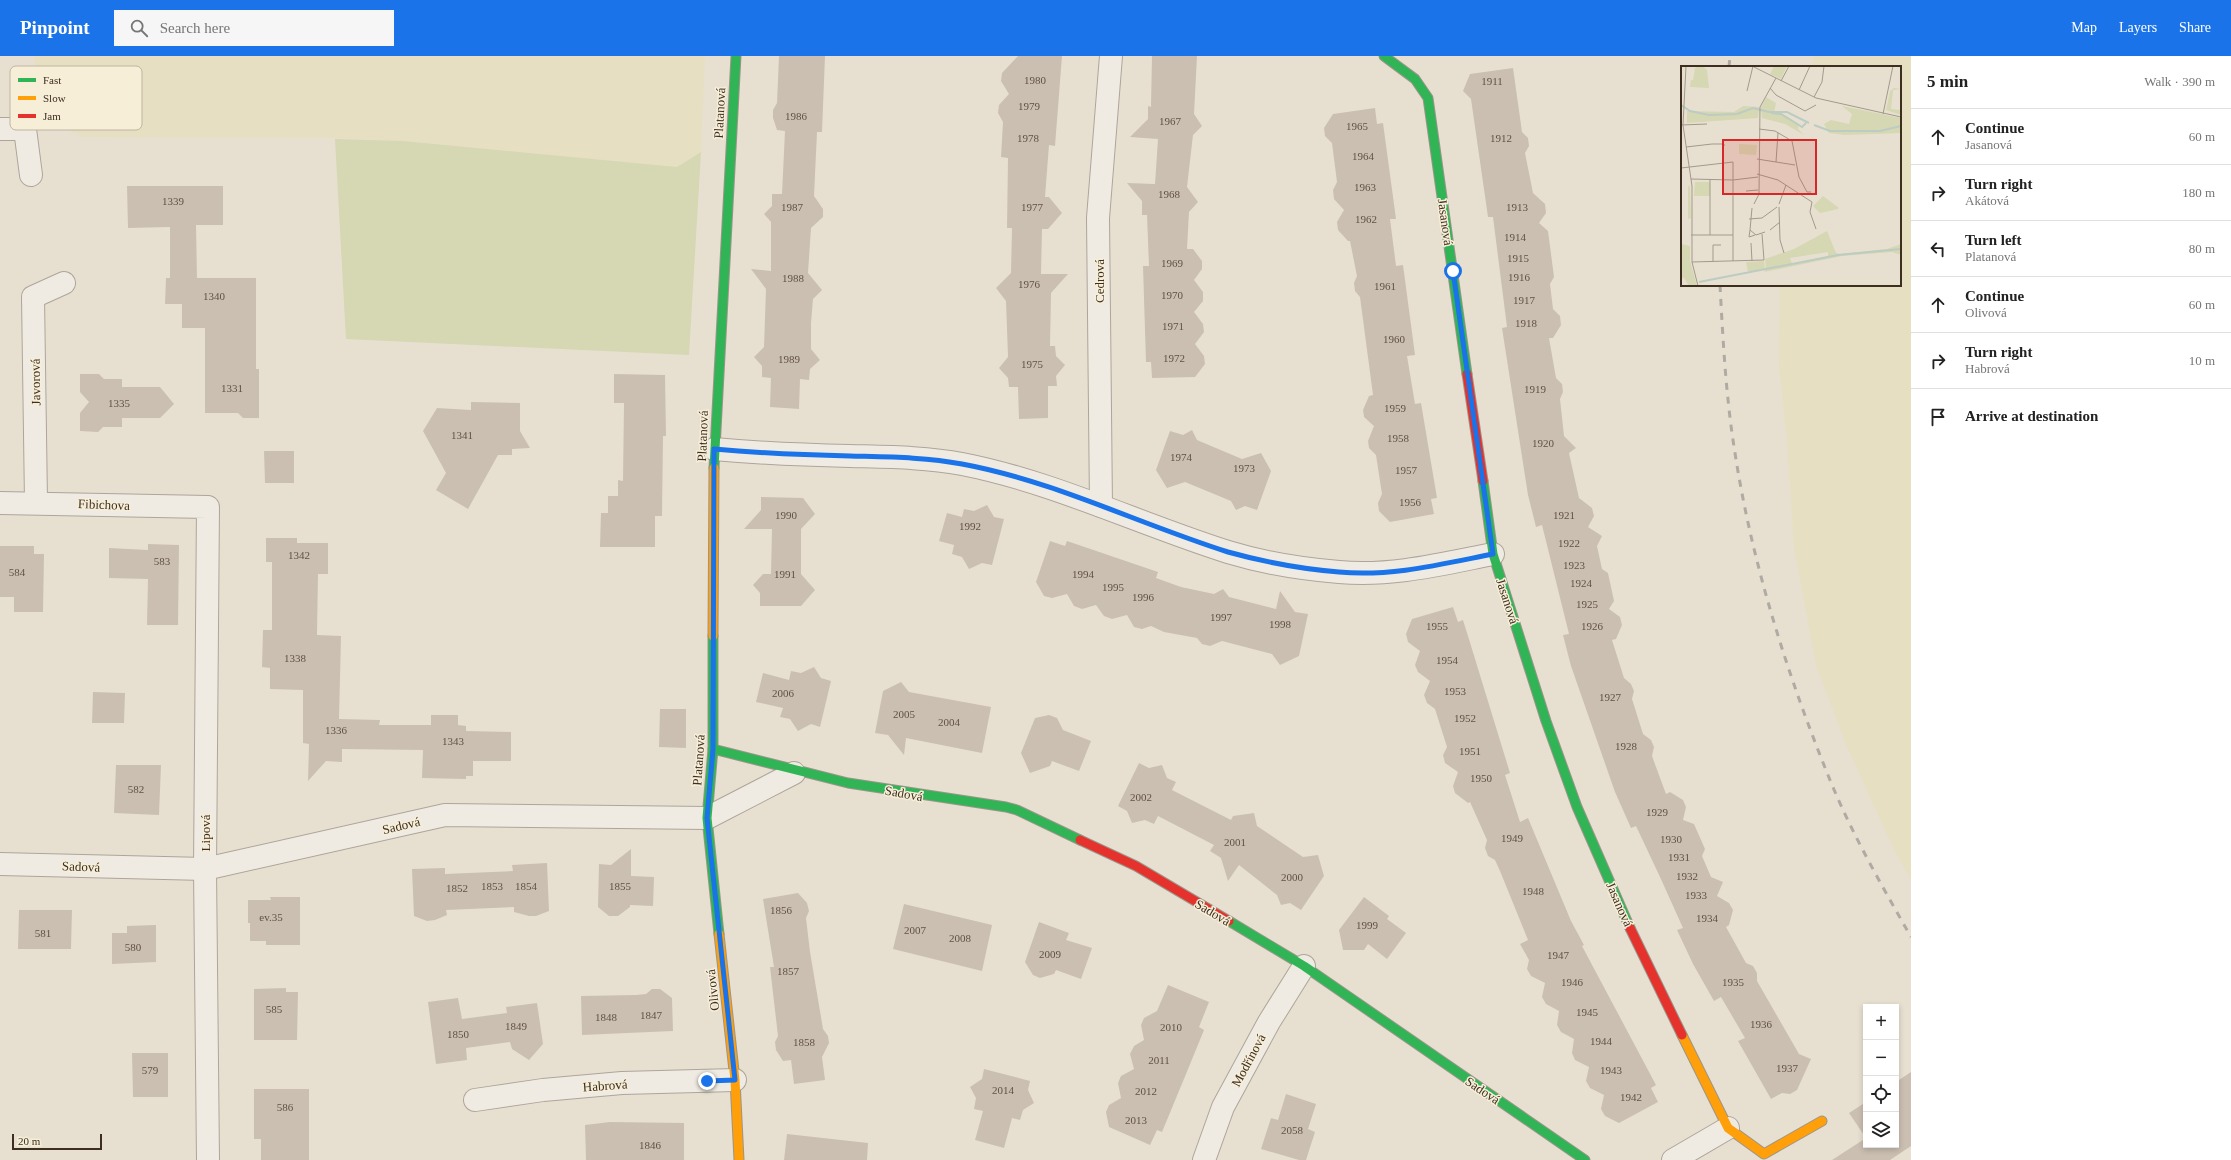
<!DOCTYPE html>
<html lang="en">
<head>
<meta charset="utf-8">
<style>
	:root { --surface:#fff; --page:#f6f6f6; --text:#222; --muted:#767676; --line:#e0e0e0; --accent:#1a73e8 }
	body { margin:0; font-family:Georgia,serif; background:var(--page); color:var(--text) }
	.controls { position:absolute; right:12px; bottom:12px; display:grid; overflow:hidden; border-radius:0px; box-shadow:0 2px 6px #0003 }
	.controls button { width:36px; height:36px; display:grid; place-items:center; padding:0; border:0; border-bottom:1px solid var(--line); background:var(--surface); color:var(--text); font:20px sans-serif }
	.scale { position:absolute; left:12px; bottom:10px; width:90px; box-sizing:border-box; padding-left:4px; border:2px solid #3d2e20; border-top:0; font-size:11px; line-height:14px; white-space:nowrap; color:#3d2e20; -webkit-text-stroke:3px #f7eed8; paint-order:stroke }
	.stop { position:absolute; width:12px; height:12px; margin:-9px; border:3px solid #1a73e8; border-radius:50%; background:#fff }
	.stop.end { background:#1a73e8; border-color:#fff; box-shadow:0 1px 4px #0008 }
	.list { margin:0; padding:0; list-style:none }
	h2 { display:flex; justify-content:space-between; align-items:center; height:52px; margin:0; padding:0 16px; font-size:17px }
	h2 small { font-size:13px; font-weight:400; color:var(--muted) }
	.list li { display:grid; grid-template-columns:26px 1fr auto; gap:12px; align-items:center; box-sizing:border-box; height:56px; padding:0 16px; border-top:1px solid var(--line) }
	.list b { display:block; font-size:15px; white-space:nowrap }
	.list p { margin:0; font-size:13px; white-space:nowrap; color:var(--muted) }
	.list em { font-size:13px; font-style:normal; color:var(--muted) }
	.icon { flex:none; width:22px; height:22px; fill:none; stroke:currentColor; stroke-width:2; stroke-linecap:round; stroke-linejoin:round }
	.map { position:relative; flex:none; width:1911px; height:1104px; overflow:hidden }
	header { display:flex; align-items:center; gap:24px; box-sizing:border-box; height:56px; padding:0 20px; background:var(--accent); color:#fff }
	header strong { font-size:19px }
	nav { display:flex; gap:22px; margin-inline-start:auto; font-size:14px }
	.search { width:280px; height:36px; background:var(--page); display:flex; align-items:center; gap:10px; box-sizing:border-box; padding:0 14px; border-radius:0px; color:var(--muted); font-size:15px }
	main { display:flex }
	aside { flex:1; background:var(--surface) }
	.map>svg:first-child { display:block }
	.farmland { fill:#e6dfc2 }
	.green { fill:#d6d7b3 }
	.building { fill:#cbbfb2 }
	.lines { fill:none; stroke-linecap:round; stroke-linejoin:round }
	.street-casing { stroke:#ada599; stroke-width:24 }
	.fast-casing { stroke:#9c958a; stroke-width:11 }
	.slow-casing { stroke:#9c958a; stroke-width:11 }
	.jam-casing { stroke:#9c958a; stroke-width:11 }
	.street { stroke:#efebe3; stroke-width:22 }
	.fast { stroke:#30b455; stroke-width:9 }
	.slow { stroke:#ff9f0a; stroke-width:9 }
	.jam { stroke:#e5322d; stroke-width:9 }
	.rail { stroke:#afaaa2; stroke-width:3; stroke-dasharray:7 7; stroke-linecap:butt }
	.route { stroke:#1a73e8; stroke-width:5 }
	.labels { text-anchor:middle; stroke-width:3; stroke-linejoin:round; paint-order:stroke }
	.number-label { font-size:11px; fill:#605244 }
	.street-label { font-size:13px; fill:#3d2e20; stroke:#f7eed8 }
	.inset-river { fill:none; stroke:#bcccc2; stroke-width:2 }
	.inset-road { fill:none; stroke:#a3998a; stroke-width:1 }
	.view { fill:#d62828; fill-opacity:0.15; stroke:#d62828; stroke-width:2 }
	.inset-edge { fill:none; stroke:#3d2e20; stroke-width:2 }
	.key { fill:#f7eed8; stroke:#bfb4a1; stroke-width:1 }
	.key-label { font-size:11px; fill:#3d2e20 }
</style>
</head>
<body>
<header>
<strong>Pinpoint</strong>
<div class="search"><svg class="icon" aria-label="search" viewBox="0 0 24 24"><circle cx="10" cy="10" r="6"/><path d="M15 15l6 6"/></svg>Search here</div>
<nav><a>Map</a><a>Layers</a><a>Share</a></nav>
</header>
<main>
<div class="map">
<svg width="1911" height="1104" viewBox="0 0 1911 1104">
	<rect width="100%" height="100%" fill="#e7e0d1"/>
	<!-- farmland -->
	<g class="farmland">
		<path d="M34,0h671l-4,96 -24,15 -274,-26 -67,-3 -254,-1 -30,-16 -12,-18z"/>
		<path d="M1814,0h97v823l-15,-25 -51,-112 -29,-77 -22,-117 -7,-108 -8,-73 1,-82h120v-218h-89z"/>
	</g>
	<!-- green -->
	<path class="green" d="M335,83l68,2 274,26 24,-15 -12,203 -343,-16z"/>
	<!-- building -->
	<g class="building">
		<path d="M779,0h46l-3,76h-5l-3,64 9,13v8l-12,11 -3,45 14,17 -9,9 -2,24v26l9,11 -10,9 -1,11 -9,-1 -1,30 -29,-2 1,-29 -9,-1v-11l-8,-9 10,-10 2,-58 -15,-20 20,2v-49l-7,-8 8,-8v-12h10l3,-63 -8,-1 -4,-12v-8l4,-7z"/>
		<path d="M1018,0h44l-7,90 -6,-1 -4,52h4l13,16 -14,16h-6l-1,45h27l-17,19 -1,53h5l1,10 9,9 -9,11 1,10h-9v32l-29,1 -1,-32h-9l-1,-9 -9,-10 9,-11 -2,-56 -10,-13 15,-15 1,-45h-5l1,-70 -7,-1 2,-35 -5,-9 1,-8 10,-11 -8,-13 1,-8z"/>
		<path d="M1152,0h45l-3,58 8,12 -9,9 -6,52 11,15 -9,10 -2,37h6l9,12v8l-8,11 9,12v9l-9,11 9,12 1,8 -9,12 9,12 1,8 -10,13 -43,1 -1,-16h-5l-3,-96h6l-2,-51h-5v-14l-15,-18 28,1 3,-45 -28,-2 18,-18v-13l3,1z"/>
		<path d="M1513,12l9,64 6,6 1,8 -4,7 8,40 12,11 1,9 -7,10 9,8 6,46 -4,7 3,25 7,7 1,9 -8,13h-4l7,40 6,6 1,8 -3,7 4,37 12,12 -7,5 10,45 13,10 2,8 -6,11 14,9 -5,10 5,23 6,4 6,28 -5,8 11,8 2,8 -6,14 -4,1 12,38 7,6 3,7 -2,8 11,35 8,6 3,7 -2,9 14,38 4,-2 13,8 3,7 -3,13 11,4 11,25 -3,7 9,21 12,5 -6,14 12,7 4,7 -4,15 -3,2 20,36 7,3 4,7v8l42,73 12,5 -14,31 -7,4 -8,-1 -11,6 -33,-58 7,-3 -24,-41 -7,4 -21,-37 -16,-34 6,-2 -23,-51 -24,-51 -5,2 -16,-36 -44,-126 -8,-31 6,-1 -27,-109 -6,2 -8,-32 -26,-167 5,-1 -14,-110h-5l-17,-118 -8,-8 7,-17z"/>
		<path d="M1375,52l2,16 6,-1 13,96h-6l6,47 7,-1 12,90 -8,1 8,48 6,-1 16,95 -6,1 3,15 -44,8 -11,-11 -1,-8 4,-9 -6,-39 -7,-7 -1,-7 6,-15 -10,-9 -1,-7 6,-14 4,-1 -13,-98 -5,-6 -1,-8 3,-7 -7,-35h-2l-10,-11 -1,-8 7,-12 -10,-11 -1,-9 4,-8 -5,-39 -7,-7 -1,-8 9,-14z"/>
		<path d="M127,130h96v39h-27l1,53h59v91h3v49h-16l-5,-5h-33v-85h-23v-24h-17l1,-26h4v-51l-42,1z"/>
		<path d="M80,318h19l5,5h18v8h38l14,17 -14,14h-38v9h-19l-5,5 -18,-1v-18l9,-11 -9,-10z"/>
		<path d="M614,318l51,1 1,61h-3l-1,80h-7v31h-55l1,-34h7v-17h10v-16l5,1 1,-78h-10z"/>
		<path d="M471,346l49,1v28l10,17 -18,1v6h-14l-30,54 -32,-19 10,-17 -23,-42 14,-23 34,2z"/>
		<path d="M1192,374l5,10 45,19 19,-6 10,18 -14,39 -12,-4 -9,4 -5,-9 -46,-19 -18,6 -11,-18 14,-39 13,4z"/>
		<path d="M264,395h30v32h-29z"/>
		<path d="M761,441l42,1 12,16 -14,15v45l14,16 -14,16h-41v-13l-7,-8 10,-11h8l1,-45h-28l17,-19z"/>
		<path d="M987,449l7,12 10,2 -12,46 -10,-2 -13,6 -7,-12 -10,-3 2,-9 -15,-4 8,-28 15,4 2,-8 10,2z"/>
		<path d="M266,482h31v5h31v31h-10l-1,61 24,1 -2,83 41,1 -1,5h52v-10h27v10l8,1v5l45,1v29h-38v15h-7v3l-44,-1 1,-28 -81,-1v13l-16,-1 -18,20 1,-37 -6,-1v-53l-33,-1v-21l-8,-1 1,-37h9v-68h-6z"/>
		<path d="M1050,485l15,5 2,-5 91,31 -2,6 25,9 33,7 9,-5 6,8 47,12 4,-18 15,21 13,2 -9,42 -19,9 -8,-11 -50,-13 -12,5 -8,-2 -5,-6 -33,-6 -13,-6 -9,3 -8,-2 -7,-12 -15,4 -8,-3 -8,-11 -14,4 -8,-3 -7,-12 -15,4 -8,-2 -8,-14z"/>
		<path d="M148,488l31,1 -1,80h-31l1,-46 -39,-1v-30l39,2z"/>
		<path d="M0,490h34v8h10l-1,58h-29v-15h-14z"/>
		<path d="M1453,551l5,15 5,-2 5,16 42,137 -5,2 15,47 8,-4 43,103 13,24 -2,1 74,139 -5,3 7,14 -39,21 -14,-7 -4,-7 3,-14 -14,-7 -4,-7 3,-14 -14,-7 -3,-7 2,-14 -13,-7 -4,-7 2,-14 -13,-7 -4,-7 3,-14 -14,-7 -4,-7 2,-9 -9,-16 8,-4 -28,-69 -5,-11 -7,-4 -3,-8 2,-8 -17,-38 -2,1 -13,-10 -2,-7 5,-14 -13,-9 -2,-8 4,-8 -12,-38 -8,-6 -3,-8 6,-14 -12,-9 -3,-7 5,-14 -12,-9 -2,-8 6,-15z"/>
		<path d="M814,611l7,11 10,3 -11,46 -9,-3 -13,7 -8,-12 -10,-2 3,-9 -27,-6 7,-29 26,7 2,-9 10,2z"/>
		<path d="M901,626l8,10 82,15 -9,46 -76,-15 -2,17 -16,-20 -13,-2 8,-42z"/>
		<path d="M93,636l32,1 -1,30h-32z"/>
		<path d="M660,653h26v39l-27,-1z"/>
		<path d="M1049,659l8,3 6,12 28,11 -12,30 -27,-10 -2,5 -20,7 -9,-20 14,-35z"/>
		<path d="M1139,707l10,5 13,-3 5,13 9,4 -4,8 59,30 2,-4 21,-3 3,13 46,31 15,-2 6,21 -23,34 -11,-7 -9,2 -4,-10 -38,-30 -11,16 -7,-23 -11,-7 4,-6 -56,-29 -4,8 -9,-4 -13,3 -5,-12 -9,-5z"/>
		<path d="M116,709h45l-2,50 -45,-2z"/>
		<path d="M631,793v27l23,1 -1,29 -23,-1v2l-12,9h-9l-11,-9 1,-43 12,1z"/>
		<path d="M547,807l2,48 -13,5h-7l-15,-4v-5l-68,3 1,5 -12,5 -8,1 -13,-5 -2,-47 33,-1v6l68,-3 -1,-6z"/>
		<path d="M798,837l9,10 2,8 -3,7 4,34 13,77 5,7 1,7 -7,14 3,23 -31,4 -3,-24 -8,1 -7,-11 -1,-8 3,-6 -8,-69h4l-11,-68z"/>
		<path d="M270,841h30v48h-34v-4h-16v-18h-2v-23h23z"/>
		<path d="M1364,841l25,19 -2,3 19,14 -19,26 -19,-15 -4,6h-21l-4,-20z"/>
		<path d="M904,848l88,21 -10,46 -89,-22z"/>
		<path d="M19,854h53l-1,39h-53z"/>
		<path d="M1039,866l30,11 -3,7 26,8 -11,31 -25,-9 -2,4 -14,4 -7,-3 -8,-13z"/>
		<path d="M156,869v37l-44,2v-31h15v-7z"/>
		<path d="M1168,929l41,17 -10,25 5,3 -18,44 -24,58 -5,-2 -7,15 -41,-18 -3,-15 3,-7 12,-7 -3,-15 3,-7 13,-7 -4,-15 4,-8 10,-6 -3,-15 3,-7 13,-7z"/>
		<path d="M286,932v4h12l-1,48h-43v-51z"/>
		<path d="M652,933h8l12,9 1,33 -91,4 -1,-39 55,-1 10,-1z"/>
		<path d="M458,942l4,21 45,-6 -1,-6 31,-4 6,41 -14,16 -17,-11 -2,-7 -44,6 1,12 -31,4 -8,-62z"/>
		<path d="M132,997h36v44h-35z"/>
		<path d="M984,1013l46,12 -2,9 6,13 -11,7 -3,10 -8,-2 -8,30 -29,-8 8,-29 -9,-2 2,-11 -6,-11 12,-8z"/>
		<path d="M1911,1016v74l-21,14h-58l34,-22 -17,-25 17,-11v43h30v-63z"/>
		<path d="M254,1033h55v71h-48v-21h-7z"/>
		<path d="M1286,1038l30,10 -8,25 7,3 -9,28h-7l-38,-11 10,-31 7,2z"/>
		<path d="M610,1066l74,1v37h-98l-1,-35z"/>
		<path d="M787,1078l81,9 -1,17h-83z"/>
	</g>
	<g class="lines">
		<defs>
			<g id="street">
				<path d="M0,73h25l6,46"/>
				<path d="M714,393c45,4 90,6 136,7 37,1 75,1 112,8 92,18 177,60 266,88 36,11 74,17 111,20 52,5 103,-8 154,-18"/>
				<path d="M36,446l-3,-205 31,-14"/>
				<path d="M0,447l208,4 -3,362 3,291"/>
				<path d="M1101,450l-3,-288 13,-162"/>
				<path d="M0,808l205,5 240,-54 262,3 87,-45"/>
				<path d="M475,1044l68,-10 79,-7 113,-3"/>
				<path d="M1204,1104l19,-53 46,-85 35,-56"/>
				<path d="M1673,1104l55,-32"/>
			</g>
			<g id="fast">
				<path d="M1384,0l31,23 13,19 39,276"/>
				<path d="M714,412l22,-412"/>
				<path d="M1483,425l10,73 53,167 31,86 53,121"/>
				<path d="M713,580v113l-6,69 12,116"/>
				<path d="M713,693l135,34 158,24 11,3 63,30"/>
				<path d="M1229,865l75,45 281,194"/>
			</g>
			<g id="slow">
				<path d="M713,580l1,-168"/>
				<path d="M719,878l16,146 4,80"/>
				<path d="M1682,979l46,93 36,26 58,-33"/>
			</g>
			<g id="jam">
				<path d="M1467,318l16,107"/>
				<path d="M1080,784l56,26 93,55"/>
				<path d="M1630,872l52,107"/>
			</g>
		</defs>
		<!-- street casing -->
		<use href="#street" class="street-casing"/>
		<!-- fast casing -->
		<use href="#fast" class="fast-casing"/>
		<!-- slow casing -->
		<use href="#slow" class="slow-casing"/>
		<!-- jam casing -->
		<use href="#jam" class="jam-casing"/>
		<!-- street -->
		<use href="#street" class="street"/>
		<!-- fast -->
		<use href="#fast" class="fast"/>
		<!-- slow -->
		<use href="#slow" class="slow"/>
		<!-- jam -->
		<use href="#jam" class="jam"/>
		<!-- rail -->
		<g class="rail">
			<path d="M1729,11l1,-11"/>
			<path d="M1720,229c3,56 6,113 15,168 17,111 53,224 95,327 22,54 52,106 81,157"/>
		</g>
	</g>
	<g class="lines">
		<!-- route -->
		<path class="route" d="M707,1025l28,-1 -28,-262 6,-69 1,-300c45,4 90,6 136,7 37,1 75,1 112,8 92,17 177,60 266,88 36,10 74,17 111,20 52,5 103,-8 154,-18l-40,-283"/>
	</g>
	<g class="labels">
		<!-- number labels -->
		<g class="number-label">
			<text x="1035" y="28">1980</text>
			<text x="1492" y="29">1911</text>
			<text x="1029" y="54">1979</text>
			<text x="796" y="64">1986</text>
			<text x="1170" y="69">1967</text>
			<text x="1357" y="74">1965</text>
			<text x="1028" y="86">1978</text>
			<text x="1501" y="86">1912</text>
			<text x="1363" y="104">1964</text>
			<text x="1365" y="135">1963</text>
			<text x="1169" y="142">1968</text>
			<text x="173" y="149">1339</text>
			<text x="792" y="155">1987</text>
			<text x="1032" y="155">1977</text>
			<text x="1517" y="155">1913</text>
			<text x="1366" y="167">1962</text>
			<text x="1515" y="185">1914</text>
			<text x="1518" y="206">1915</text>
			<text x="1172" y="211">1969</text>
			<text x="1519" y="225">1916</text>
			<text x="793" y="226">1988</text>
			<text x="1029" y="232">1976</text>
			<text x="1385" y="234">1961</text>
			<text x="1172" y="243">1970</text>
			<text x="214" y="244">1340</text>
			<text x="1524" y="248">1917</text>
			<text x="1526" y="271">1918</text>
			<text x="1173" y="274">1971</text>
			<text x="1394" y="287">1960</text>
			<text x="1174" y="306">1972</text>
			<text x="789" y="307">1989</text>
			<text x="1032" y="312">1975</text>
			<text x="232" y="336">1331</text>
			<text x="1535" y="337">1919</text>
			<text x="119" y="351">1335</text>
			<text x="1395" y="356">1959</text>
			<text x="462" y="383">1341</text>
			<text x="1398" y="386">1958</text>
			<text x="1543" y="391">1920</text>
			<text x="1181" y="405">1974</text>
			<text x="1244" y="416">1973</text>
			<text x="1406" y="418">1957</text>
			<text x="1410" y="450">1956</text>
			<text x="786" y="463">1990</text>
			<text x="1564" y="463">1921</text>
			<text x="970" y="474">1992</text>
			<text x="1569" y="491">1922</text>
			<text x="299" y="503">1342</text>
			<text x="162" y="509">583</text>
			<text x="1574" y="513">1923</text>
			<text x="17" y="520">584</text>
			<text x="785" y="522">1991</text>
			<text x="1083" y="522">1994</text>
			<text x="1581" y="531">1924</text>
			<text x="1113" y="535">1995</text>
			<text x="1143" y="545">1996</text>
			<text x="1587" y="552">1925</text>
			<text x="1221" y="565">1997</text>
			<text x="1280" y="572">1998</text>
			<text x="1437" y="574">1955</text>
			<text x="1592" y="574">1926</text>
			<text x="295" y="606">1338</text>
			<text x="1447" y="608">1954</text>
			<text x="1455" y="639">1953</text>
			<text x="783" y="641">2006</text>
			<text x="1610" y="645">1927</text>
			<text x="904" y="662">2005</text>
			<text x="1465" y="666">1952</text>
			<text x="949" y="670">2004</text>
			<text x="336" y="678">1336</text>
			<text x="453" y="689">1343</text>
			<text x="1626" y="694">1928</text>
			<text x="1470" y="699">1951</text>
			<text x="1481" y="726">1950</text>
			<text x="136" y="737">582</text>
			<text x="1141" y="745">2002</text>
			<text x="1657" y="760">1929</text>
			<text x="1512" y="786">1949</text>
			<text x="1671" y="787">1930</text>
			<text x="1235" y="790">2001</text>
			<text x="1679" y="805">1931</text>
			<text x="1687" y="824">1932</text>
			<text x="1292" y="825">2000</text>
			<text x="492" y="834">1853</text>
			<text x="526" y="834">1854</text>
			<text x="620" y="834">1855</text>
			<text x="457" y="836">1852</text>
			<text x="1533" y="839">1948</text>
			<text x="1696" y="843">1933</text>
			<text x="781" y="858">1856</text>
			<text x="271" y="865">ev.35</text>
			<text x="1707" y="866">1934</text>
			<text x="1367" y="873">1999</text>
			<text x="915" y="878">2007</text>
			<text x="43" y="881">581</text>
			<text x="960" y="886">2008</text>
			<text x="133" y="895">580</text>
			<text x="1050" y="902">2009</text>
			<text x="1558" y="903">1947</text>
			<text x="788" y="919">1857</text>
			<text x="1572" y="930">1946</text>
			<text x="1733" y="930">1935</text>
			<text x="274" y="957">585</text>
			<text x="1587" y="960">1945</text>
			<text x="651" y="963">1847</text>
			<text x="606" y="965">1848</text>
			<text x="1761" y="972">1936</text>
			<text x="516" y="974">1849</text>
			<text x="1171" y="975">2010</text>
			<text x="458" y="982">1850</text>
			<text x="1601" y="989">1944</text>
			<text x="804" y="990">1858</text>
			<text x="1159" y="1008">2011</text>
			<text x="1787" y="1016">1937</text>
			<text x="150" y="1018">579</text>
			<text x="1611" y="1018">1943</text>
			<text x="1003" y="1038">2014</text>
			<text x="1146" y="1039">2012</text>
			<text x="1631" y="1045">1942</text>
			<text x="285" y="1055">586</text>
			<text x="1136" y="1068">2013</text>
			<text x="1292" y="1078">2058</text>
			<text x="650" y="1093">1846</text>
		</g>
		<!-- street labels -->
		<g class="street-label">
			<text transform="translate(719 57) rotate(-87)" y="5">Platanová</text>
			<text transform="translate(1446 166) rotate(82)" y="5">Jasanová</text>
			<text transform="translate(1099 225) rotate(-90)" y="5">Cedrová</text>
			<text transform="translate(35 326) rotate(-91)" y="5">Javorová</text>
			<text transform="translate(702 380) rotate(-88)" y="5">Platanová</text>
			<text transform="translate(104 448) rotate(2)" y="5">Fibichova</text>
			<text transform="translate(1508 545) rotate(72)" y="5">Jasanová</text>
			<text transform="translate(698 704) rotate(-86)" y="5">Platanová</text>
			<text transform="translate(904 737) rotate(10)" y="5">Sadová</text>
			<text transform="translate(401 769) rotate(-13)" y="5">Sadová</text>
			<text transform="translate(205 777) rotate(-90)" y="5">Lipová</text>
			<text transform="translate(81 810) rotate(2)" y="5">Sadová</text>
			<text transform="translate(1620 848) rotate(66)" y="5">Jasanová</text>
			<text transform="translate(1213 856) rotate(31)" y="5">Sadová</text>
			<text transform="translate(712 934) rotate(-96)" y="5">Olivová</text>
			<text transform="translate(1248 1004) rotate(-62)" y="5">Modřínová</text>
			<text transform="translate(605 1029) rotate(-4)" y="5">Habrová</text>
			<text transform="translate(1483 1034) rotate(34)" y="5">Sadová</text>
		</g>
	</g>
	<!-- overview -->
	<g transform="translate(1681 10)">
		<rect width="220" height="220" fill="#e7e0d1"/>
		<path d="M17,0h5l4,4 2,18 -19,-1 1,-7h2l2,-12zM93,0h13l-6,13 -11,-5zM213,22l7,1 -8,1 -2,19 10,1v5l-15,-5 4,-19zM85,31l10,6 -2,10h7l18,11 -1,5 6,6 -19,-11 -23,-6 -1,-11zM62,40l16,1 -1,11 -71,5v-12l47,1zM161,40l59,12v15l-56,2 -16,-2 -5,-9 7,-4 18,4 3,-10zM58,78l18,1 -1,10 -17,-1zM14,116h15v14h-16zM9,119l1,33 -3,1v-32zM142,130l16,12 -1,1 -18,4 -7,-7zM146,165l9,22 4,1 47,-5 14,-5v11l-9,-3 -50,4 -78,16 2,-3 -1,-10 29,-10zM147,186v4l-36,8 -2,-6zM0,178l9,2v15l7,25h-8l-5,-8h-3zM83,195l1,8 -17,3 -2,-10z" fill="#d6d7b3" fill-rule="evenodd"/>
		<path class="inset-river" d="M0,39l9,6 19,4 28,-1 16,-6 16,4h18l22,11M90,47l10,1 21,13 4,-4M133,59l16,6h50l21,-5M18,216l139,-27 63,-6"/>
		<path class="inset-road" d="M5,0l-3,59 9,61v76l6,24M71,0l64,32 85,19M100,15l8,-15M89,22l6,7 29,16 11,-6M118,24l11,-24M66,25l6,-25M133,31l8,-15 2,-16M202,48l10,-48M0,59l26,-1M78,63l16,2 17,10 7,36 8,15h4M5,81l26,-3h12v2M76,93l38,6M95,96l2,-29M0,102l52,-6v99M76,108l21,6 34,22 -2,10 6,17M10,113l42,1 25,-3M65,125l12,-1M73,138l5,-10 1,-87 16,-29M98,138l7,-19M98,141l1,33 4,13M71,142l-2,22 6,5 9,-3M68,153l13,-1 15,-11M69,164l-1,7 6,-2M89,164l10,-8M10,169h42M29,169v-56M70,177l1,18M32,195v-16h8M11,196l72,-2 -2,-26"/>
		<path class="view" d="M42,74h93v54h-93z"/>
		<rect width="220" height="220" class="inset-edge"/>
	</g>
	<!-- legend -->
	<rect x="10" y="10" width="132" height="64" rx="6" class="key"/>
	<rect x="18" y="22" width="18" height="4" fill="#30b455"/>
	<rect x="18" y="40" width="18" height="4" fill="#ff9f0a"/>
	<rect x="18" y="58" width="18" height="4" fill="#e5322d"/>
	<g class="key-label">
		<text x="43" y="28">Fast</text>
		<text x="43" y="46">Slow</text>
		<text x="43" y="64">Jam</text>
	</g>
</svg>
<div class="controls">
<button>+</button>
<button>−</button>
<button><svg class="icon" aria-label="locate" viewBox="0 0 24 24"><circle cx="12" cy="12" r="6"/><path d="M12 2v4M12 18v4M2 12h4M18 12h4"/></svg></button>
<button><svg class="icon" aria-label="layers" viewBox="0 0 24 24"><path d="M12 4l9 5-9 5-9-5zM3 14l9 5 9-5"/></svg></button>
</div>
<div class="scale">20 m</div>
<div class="stop" style="left:1453px;top:215px"></div>
<div class="stop end" style="left:707px;top:1025px"></div>
</div>
<aside>
<h2>5 min<small>Walk · 390 m</small></h2>
<ul class="list">
<li><svg class="icon" aria-label="ahead" viewBox="0 0 24 24"><path d="M12 20V5M6 11l6-6 6 6"/></svg><div><b>Continue</b><p>Jasanová</p></div><em>60 m</em></li>
<li><svg class="icon" aria-label="right" viewBox="0 0 24 24"><path d="M7 20v-9h11M14 6l5 5-5 5"/></svg><div><b>Turn right</b><p>Akátová</p></div><em>180 m</em></li>
<li><svg class="icon" aria-label="left" viewBox="0 0 24 24"><path d="M17 20v-9H6M10 6l-5 5 5 5"/></svg><div><b>Turn left</b><p>Platanová</p></div><em>80 m</em></li>
<li><svg class="icon" aria-label="ahead" viewBox="0 0 24 24"><path d="M12 20V5M6 11l6-6 6 6"/></svg><div><b>Continue</b><p>Olivová</p></div><em>60 m</em></li>
<li><svg class="icon" aria-label="right" viewBox="0 0 24 24"><path d="M7 20v-9h11M14 6l5 5-5 5"/></svg><div><b>Turn right</b><p>Habrová</p></div><em>10 m</em></li>
<li><svg class="icon" aria-label="arrive" viewBox="0 0 24 24"><path d="M6 21V4h12l-3 4 3 4H6"/></svg><div><b>Arrive at destination</b></div></li>
</ul>
</aside>
</main>
</body>
</html>
